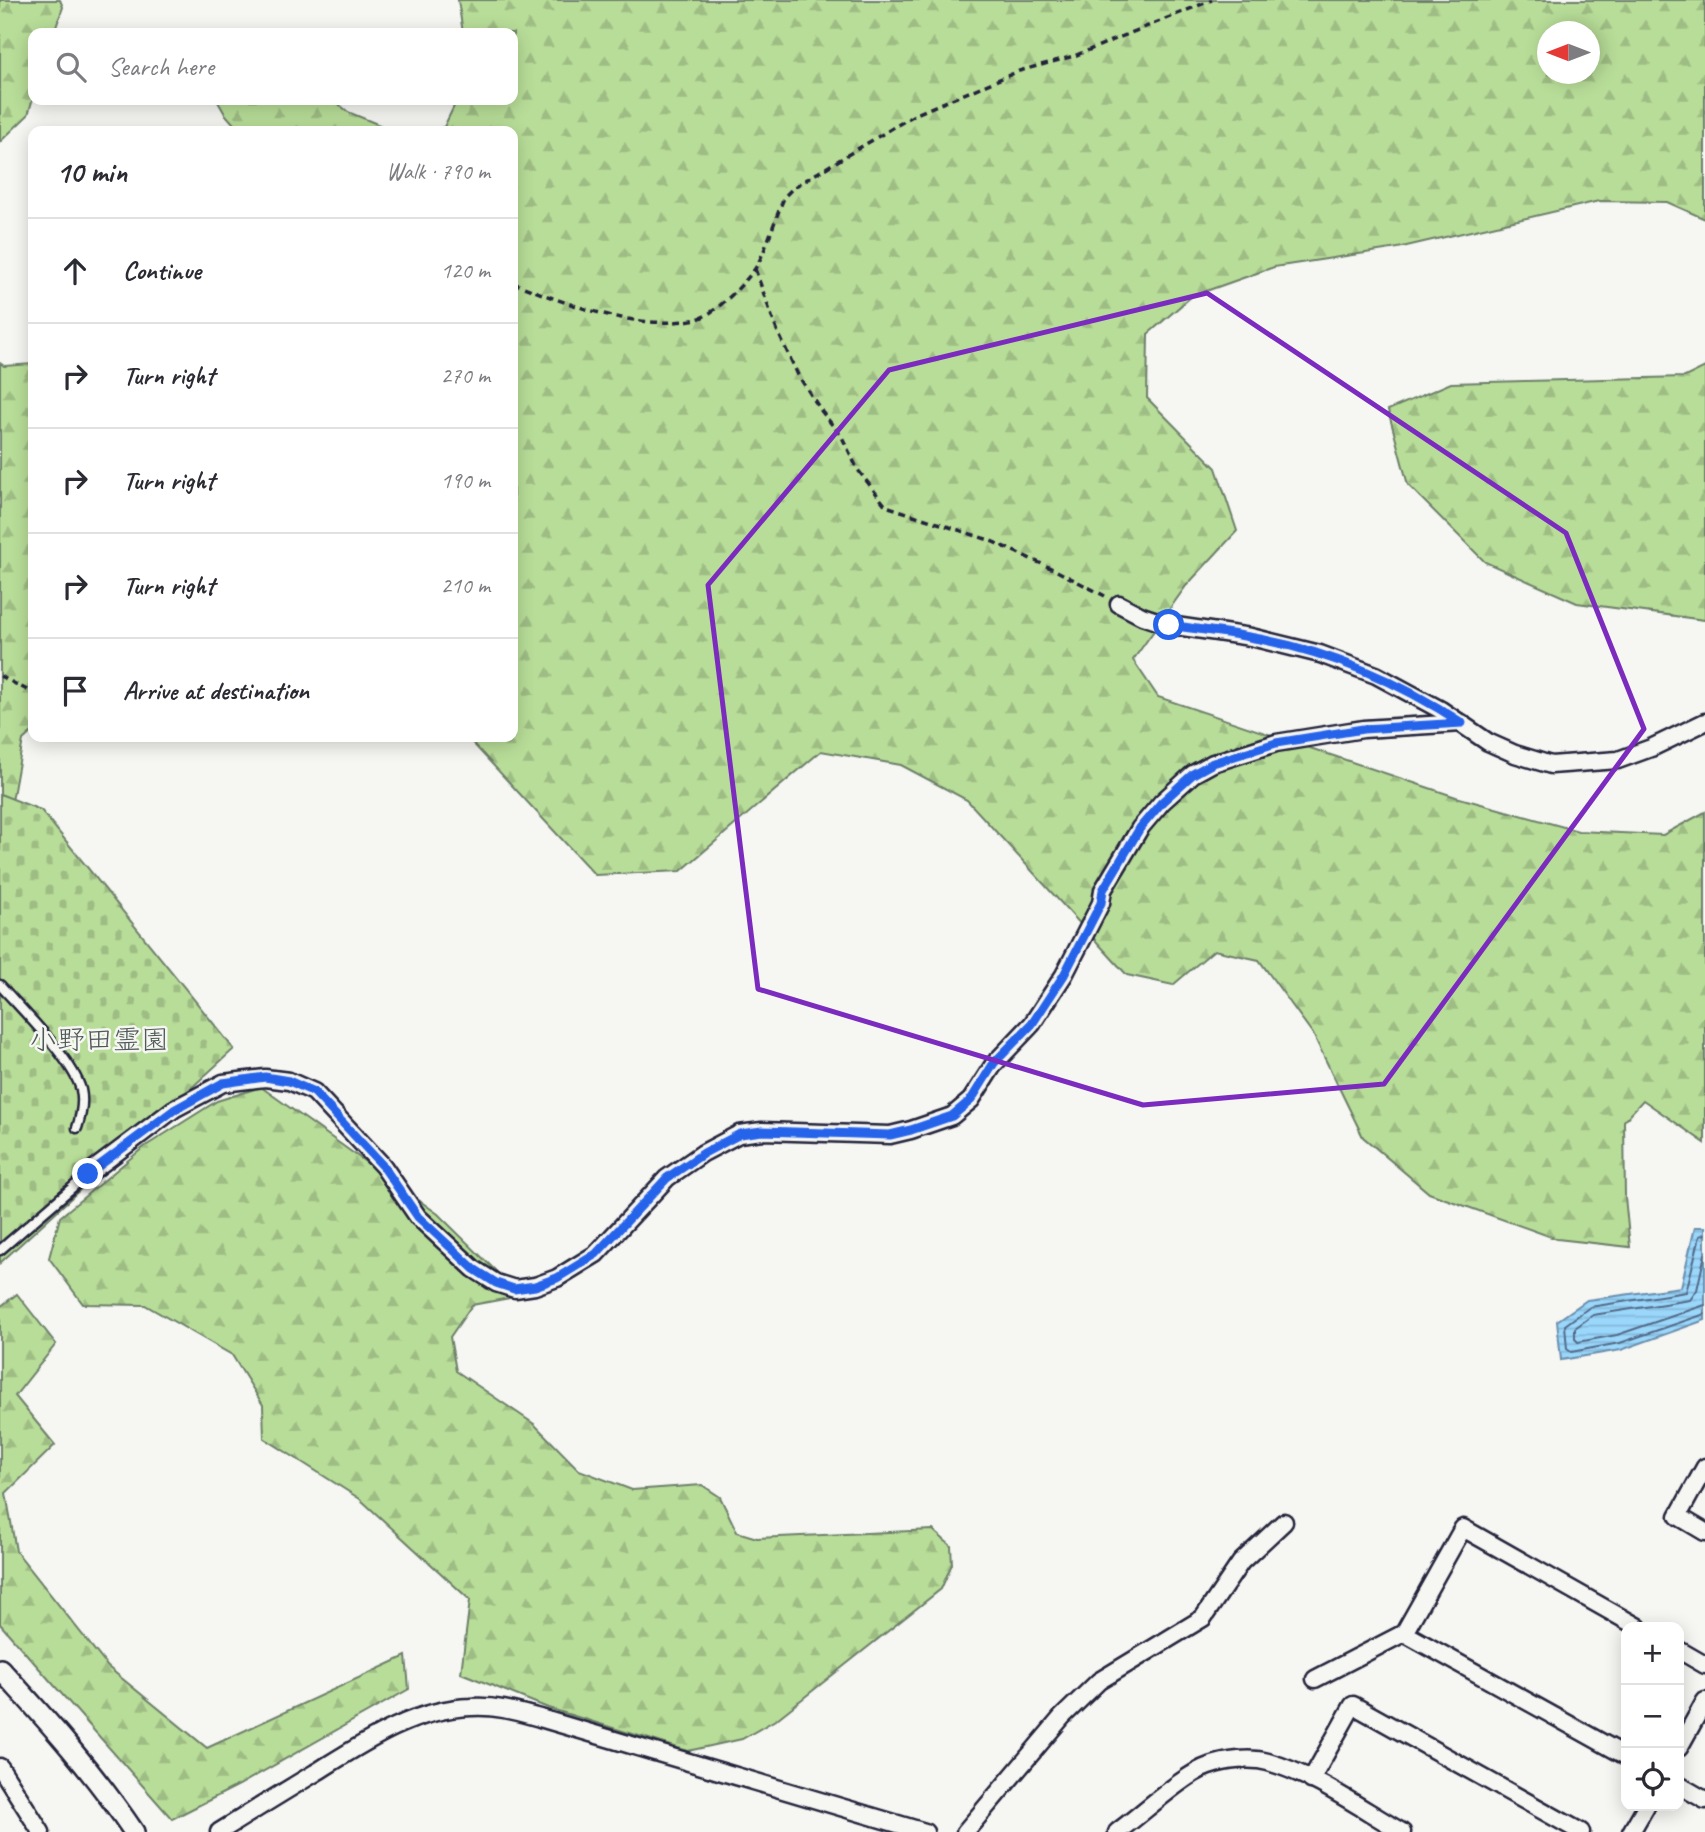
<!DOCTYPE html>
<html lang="en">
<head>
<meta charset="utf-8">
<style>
	:root { --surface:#fff; --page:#f2f2f3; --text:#2b2b33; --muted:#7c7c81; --line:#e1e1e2 }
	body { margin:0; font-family:Caveat,"Klee One",sans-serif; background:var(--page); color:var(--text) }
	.controls { position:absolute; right:21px; bottom:21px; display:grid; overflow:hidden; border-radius:14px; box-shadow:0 4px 18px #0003 }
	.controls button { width:63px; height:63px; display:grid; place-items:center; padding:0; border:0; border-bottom:2px solid var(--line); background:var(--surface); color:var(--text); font:35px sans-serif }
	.compass { position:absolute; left:1537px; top:21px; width:63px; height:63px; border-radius:50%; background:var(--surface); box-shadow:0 4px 18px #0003; rotate:270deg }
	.stop { position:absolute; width:21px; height:21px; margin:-16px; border:5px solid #2563eb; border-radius:50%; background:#fff }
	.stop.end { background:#2563eb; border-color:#fff; box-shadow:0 2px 7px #0008 }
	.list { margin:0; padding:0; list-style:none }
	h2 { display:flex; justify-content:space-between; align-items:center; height:91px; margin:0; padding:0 28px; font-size:30px }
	h2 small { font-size:23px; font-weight:400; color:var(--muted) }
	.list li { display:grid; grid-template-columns:46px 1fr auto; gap:21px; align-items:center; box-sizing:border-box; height:105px; padding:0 28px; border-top:2px solid var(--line) }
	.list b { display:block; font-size:26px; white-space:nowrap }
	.list em { font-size:23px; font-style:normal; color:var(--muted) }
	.icon { flex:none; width:38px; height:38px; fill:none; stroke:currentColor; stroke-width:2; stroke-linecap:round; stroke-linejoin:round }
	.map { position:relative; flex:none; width:1705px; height:1832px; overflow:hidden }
	.search { position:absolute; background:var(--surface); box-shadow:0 4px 18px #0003; left:28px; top:28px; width:490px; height:77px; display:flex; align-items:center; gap:18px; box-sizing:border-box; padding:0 24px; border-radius:14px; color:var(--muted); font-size:26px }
	.panel { position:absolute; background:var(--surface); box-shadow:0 4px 18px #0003; left:28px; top:126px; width:490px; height:616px; border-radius:14px }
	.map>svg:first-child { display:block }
	.forest { fill:url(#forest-firs); stroke:#6d806a; stroke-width:2; fill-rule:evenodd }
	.cemetery { fill:url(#cemetery-stones); stroke:#6d806a; stroke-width:2 }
	.water { fill:url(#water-rules); stroke:#6a8fae; stroke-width:2 }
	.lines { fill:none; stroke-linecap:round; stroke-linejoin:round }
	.shore { stroke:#526a88; stroke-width:2 }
	.service-casing { stroke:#22223b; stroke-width:13 }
	.minor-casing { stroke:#22223b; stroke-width:21 }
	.tertiary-casing { stroke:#22223b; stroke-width:24 }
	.path { stroke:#22223b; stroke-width:3.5; stroke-dasharray:7 5; stroke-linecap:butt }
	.service { stroke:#f6f6f2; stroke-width:8 }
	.minor { stroke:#f6f6f2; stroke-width:16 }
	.tertiary { stroke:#f6f6f2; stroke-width:19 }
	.route { stroke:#2563eb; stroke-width:9 }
	.marked { fill:none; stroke:#7b2cbf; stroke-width:5; stroke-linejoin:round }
	.labels { text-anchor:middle; stroke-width:5; stroke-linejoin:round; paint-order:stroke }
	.park-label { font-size:28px; fill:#4f5a57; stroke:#f6f6f2 }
</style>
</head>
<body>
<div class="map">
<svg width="1705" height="1832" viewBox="0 0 1705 1832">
	<defs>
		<pattern id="forest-firs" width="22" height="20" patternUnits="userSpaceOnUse" patternTransform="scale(1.75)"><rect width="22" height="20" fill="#b8dd98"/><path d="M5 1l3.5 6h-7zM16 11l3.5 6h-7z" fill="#9ebd84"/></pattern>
		<pattern id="cemetery-stones" width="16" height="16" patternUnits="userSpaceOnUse" patternTransform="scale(1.75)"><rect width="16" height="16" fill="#b8dd98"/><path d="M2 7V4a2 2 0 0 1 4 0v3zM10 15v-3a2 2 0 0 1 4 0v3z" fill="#9ebd84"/></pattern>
		<pattern id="water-rules" width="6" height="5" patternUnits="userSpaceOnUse" patternTransform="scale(1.75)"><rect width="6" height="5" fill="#9ad7fb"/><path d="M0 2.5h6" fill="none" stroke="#84b8d8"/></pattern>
	</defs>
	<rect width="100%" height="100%" fill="#f6f6f2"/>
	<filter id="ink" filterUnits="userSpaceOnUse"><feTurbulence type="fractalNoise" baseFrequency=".0143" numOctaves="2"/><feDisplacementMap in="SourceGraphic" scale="14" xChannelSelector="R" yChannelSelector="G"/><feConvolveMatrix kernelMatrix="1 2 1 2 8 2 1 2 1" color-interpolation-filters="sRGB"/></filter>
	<g filter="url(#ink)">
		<!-- forest -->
		<g class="forest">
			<path d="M0,0h60l3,7 -9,26h-21v65l-5,17 -28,27z"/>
			<path d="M458,0h1247v219l-38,-17 -68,-1 -201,47 -124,19 -82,29 -44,38 -1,64 69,70 21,63 -51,55 -53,74 25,37 298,100 122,34 85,4 42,-23v331l-62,-43 -19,21 1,76 5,50 -73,-8 -128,-46 -66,-56 -50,-103 -54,-74 -45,-10 -41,35 -46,-10 -160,-175 -66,-35 -80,-14 -140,120 -86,4 -128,-138h46v-606h-86l17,-4 13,-27h56v-67h-50zM1548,32h42v42h-42z"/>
			<path d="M217,100h117l14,12 46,19h-154l-15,-17z"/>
			<path d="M0,363l4,3 29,-2v367l-10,9 -11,61 -12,176z"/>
			<path d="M1705,367v253l-128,-17 -92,-41 -77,-77 -20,-75 63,-27 234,-6z"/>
			<path d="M261,1087l177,127 63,62 9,22 -38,7 -22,32 6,34 78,53 45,46 53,20 70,-5 18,12 17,35 20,6 176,-8 18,16 1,18 -11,25 -164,130 -35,20 -54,12 -140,-43 -87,-35 9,-73 -110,-101 -96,-61 -1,-33 -31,-50 -87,-50 -62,-1 -34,-46 11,-41 84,-70 73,-46z"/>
			<path d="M17,1294l39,50 -41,52 40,49 -49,48 10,58 92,116 99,81 199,-92 3,33 -170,96 -67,34 -172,-195v-317z"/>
		</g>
		<!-- cemetery -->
		<path class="cemetery" d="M0,794l41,16 193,239 -234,214z"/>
		<!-- water -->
		<path class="water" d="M1695,1227h10v93l-84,30 -60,10 -4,-39 30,-21 94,-13z"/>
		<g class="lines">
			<!-- shore -->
			<g class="shore">
				<path d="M1705,1234l-5,2 -14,56 -96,15 -25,18 2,24 4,3 49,-9 85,-29"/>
				<path d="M1705,1254l-8,36 -7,10 -97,15 -18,13v11l3,3 39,-7 88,-30"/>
			</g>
			<defs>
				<g id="service">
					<path d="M0,985c21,24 74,76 81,105 3,13 0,26 -4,38"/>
					<path d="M0,1250l88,-76"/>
				</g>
				<g id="minor">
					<path d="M1119,604l23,12 27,9 82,12 69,17 56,21 65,35 47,32 27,12 36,11 67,-5 33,-12 54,-26"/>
					<path d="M88,1174l86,-65 49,-26 42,-5 24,3 25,11 69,74 35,51 56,52 22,14 19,6 20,-3 22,-8 39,-24 71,-76 36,-25 36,-19 23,-3 128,4 21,-5 41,-14 19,-16 23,-36 38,-40 32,-49 37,-72 2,-13 37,-62 22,-26 31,-28 20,-11 63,-20 87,-14 99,-6"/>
					<path d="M1705,1467l-27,49 27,16"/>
					<path d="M1404,1633l222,123"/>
					<path d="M1679,1650l26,15"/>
					<path d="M1315,1679l89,-46 59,-105 175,99"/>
					<path d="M1679,1748l26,-47"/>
					<path d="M0,1767l41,65"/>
					<path d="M1311,1780l42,-75 228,127"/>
					<path d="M1679,1785l26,15"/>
					<path d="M219,1832c32,-20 64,-40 96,-59 48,-30 98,-64 156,-66 24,-2 47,5 69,11l385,114"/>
					<path d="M965,1832l97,-115 37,-36 104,-63 38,-56 43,-40"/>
					<path d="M1117,1832c24,-17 67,-58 92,-66 17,-6 42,-9 59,-4 47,13 92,46 134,70"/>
					<path d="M1631,1832l15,-26"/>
				</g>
				<path id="tertiary" d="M0,1669c48,52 95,105 134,163"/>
			</defs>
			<!-- service casing -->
			<use href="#service" class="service-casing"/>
			<!-- minor casing -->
			<use href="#minor" class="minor-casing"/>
			<!-- tertiary casing -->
			<use href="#tertiary" class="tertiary-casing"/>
			<!-- path -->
			<g class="path">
				<path d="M755,269l21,59 22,47 24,37 20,25 16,33 28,36 103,34 64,29 52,27"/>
				<path d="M513,283c56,21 122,49 184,36 17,-4 46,-34 57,-49 12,-17 21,-53 31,-74l9,-9 122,-73 103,-43 55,-15 138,-56"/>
				<path d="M0,676l33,17"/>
			</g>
			<!-- service -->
			<use href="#service" class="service"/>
			<!-- minor -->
			<use href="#minor" class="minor"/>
			<!-- tertiary -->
			<use href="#tertiary" class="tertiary"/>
		</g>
	</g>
	<g class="lines" filter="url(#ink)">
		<!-- route -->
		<path class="route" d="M88,1174l86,-64 49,-27 42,-6 24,4 25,11 69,74 35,51 56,52 22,14 18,6 21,-3 22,-8 39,-24 71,-76 37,-25 36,-19 22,-3 128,4 21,-5 41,-14 19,-16 23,-37 38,-39 32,-49 37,-72 2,-13 37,-62 22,-26 31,-28 20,-11 63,-20 87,-14 99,-6c-64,-42 -137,-73 -213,-86 -26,-5 -53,-8 -80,-12"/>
	</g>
	<!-- marked area -->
	<path class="marked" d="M1207,293l359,240 78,196 -260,355 -241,21 -385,-116 -50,-404 181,-215z"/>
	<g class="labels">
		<!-- park labels -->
		<g class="park-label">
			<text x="99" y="1049">小野田霊園</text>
		</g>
	</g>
</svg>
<div class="controls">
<button>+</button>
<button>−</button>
<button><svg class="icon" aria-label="locate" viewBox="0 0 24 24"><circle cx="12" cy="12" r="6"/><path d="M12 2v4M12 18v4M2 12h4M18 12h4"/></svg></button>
</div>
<svg class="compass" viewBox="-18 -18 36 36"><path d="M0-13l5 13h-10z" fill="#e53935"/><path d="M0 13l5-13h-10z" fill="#7c7c81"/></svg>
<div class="stop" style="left:1169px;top:625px"></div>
<div class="stop end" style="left:88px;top:1174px"></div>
<div class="search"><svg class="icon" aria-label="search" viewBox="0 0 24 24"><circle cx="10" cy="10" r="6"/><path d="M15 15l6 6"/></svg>Search here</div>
<section class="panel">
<h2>10 min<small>Walk · 790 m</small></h2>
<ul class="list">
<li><svg class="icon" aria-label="ahead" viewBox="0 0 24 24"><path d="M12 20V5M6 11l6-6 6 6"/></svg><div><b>Continue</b></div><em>120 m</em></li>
<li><svg class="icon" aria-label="right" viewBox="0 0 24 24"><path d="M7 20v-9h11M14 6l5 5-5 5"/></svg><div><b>Turn right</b></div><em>270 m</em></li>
<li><svg class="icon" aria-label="right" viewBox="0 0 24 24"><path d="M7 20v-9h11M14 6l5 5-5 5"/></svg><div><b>Turn right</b></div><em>190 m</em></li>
<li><svg class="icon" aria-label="right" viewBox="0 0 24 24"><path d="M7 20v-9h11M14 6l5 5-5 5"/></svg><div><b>Turn right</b></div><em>210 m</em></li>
<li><svg class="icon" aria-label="arrive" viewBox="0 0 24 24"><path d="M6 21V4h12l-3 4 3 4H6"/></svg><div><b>Arrive at destination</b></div></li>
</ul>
</section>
</div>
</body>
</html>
